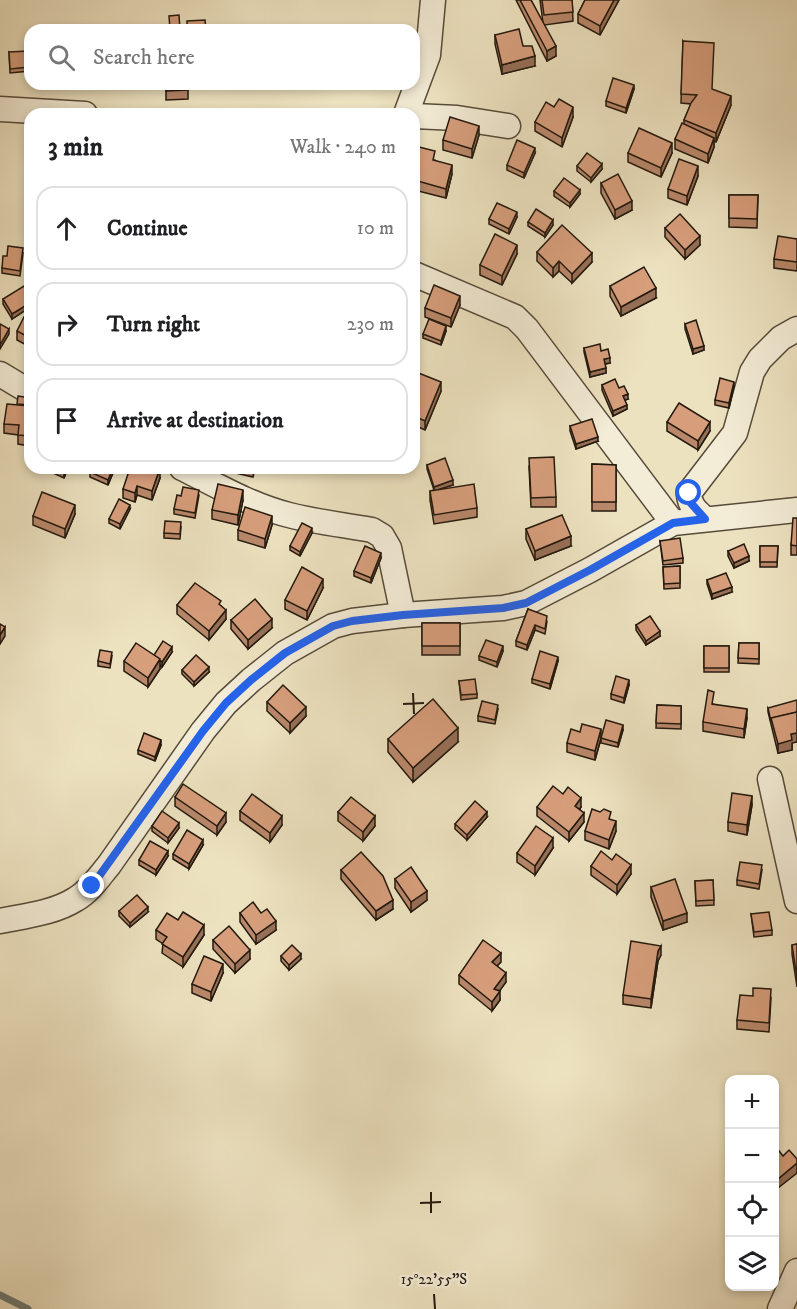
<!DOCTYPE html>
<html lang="en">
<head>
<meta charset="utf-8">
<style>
	:root { --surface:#fff; --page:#f6f6f6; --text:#202124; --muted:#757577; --line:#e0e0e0 }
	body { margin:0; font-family:"IM FELL DW Pica",serif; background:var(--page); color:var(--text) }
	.controls { position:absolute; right:18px; bottom:18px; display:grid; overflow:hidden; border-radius:12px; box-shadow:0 3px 9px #0003 }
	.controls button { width:54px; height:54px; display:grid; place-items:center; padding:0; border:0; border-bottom:2px solid var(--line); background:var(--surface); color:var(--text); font:30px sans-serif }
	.stop { position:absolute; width:18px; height:18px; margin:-14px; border:4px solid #2563eb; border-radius:50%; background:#fff }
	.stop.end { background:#2563eb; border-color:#fff; box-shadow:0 2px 6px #0008 }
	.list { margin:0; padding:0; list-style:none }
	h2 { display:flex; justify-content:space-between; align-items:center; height:78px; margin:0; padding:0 24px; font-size:26px }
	h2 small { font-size:20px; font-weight:400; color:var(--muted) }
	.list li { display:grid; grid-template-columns:39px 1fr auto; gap:18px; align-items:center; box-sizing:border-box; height:84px; margin:0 12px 12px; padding:0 12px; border:2px solid var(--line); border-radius:18px }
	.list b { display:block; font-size:22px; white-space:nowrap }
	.list em { font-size:20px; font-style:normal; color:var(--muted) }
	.icon { flex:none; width:33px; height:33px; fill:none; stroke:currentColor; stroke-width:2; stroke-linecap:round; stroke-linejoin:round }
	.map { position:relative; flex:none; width:797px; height:1309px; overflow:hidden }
	.search { position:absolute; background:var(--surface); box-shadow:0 3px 9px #0003; left:24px; top:24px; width:396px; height:66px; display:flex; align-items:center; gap:15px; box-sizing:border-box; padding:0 21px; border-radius:18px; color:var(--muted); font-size:22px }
	.panel { position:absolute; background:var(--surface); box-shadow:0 3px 9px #0003; left:24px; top:108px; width:396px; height:366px; border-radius:18px }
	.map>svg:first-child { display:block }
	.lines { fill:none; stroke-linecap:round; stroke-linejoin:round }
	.stream { stroke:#6b7b75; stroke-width:7 }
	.minor-casing { stroke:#564b3a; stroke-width:27 }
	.minor { stroke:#f3ecd6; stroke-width:24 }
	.wall { fill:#b9886b; stroke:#23190e; stroke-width:1.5 }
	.shaded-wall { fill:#966f57; stroke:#23190e; stroke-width:1.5 }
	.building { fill:#d79e7c; stroke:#23190e; stroke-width:1.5 }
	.route { stroke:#2563eb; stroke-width:8 }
	.ticks { fill:none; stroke:#23190e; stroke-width:2 }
	.ticks-label { font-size:15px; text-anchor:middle; fill:#23190e; stroke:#f3ecd6; stroke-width:5; stroke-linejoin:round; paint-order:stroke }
</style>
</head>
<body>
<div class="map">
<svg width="797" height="1309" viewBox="0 0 797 1309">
	<rect width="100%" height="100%" fill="#ede2c0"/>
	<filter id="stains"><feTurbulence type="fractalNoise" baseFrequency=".00333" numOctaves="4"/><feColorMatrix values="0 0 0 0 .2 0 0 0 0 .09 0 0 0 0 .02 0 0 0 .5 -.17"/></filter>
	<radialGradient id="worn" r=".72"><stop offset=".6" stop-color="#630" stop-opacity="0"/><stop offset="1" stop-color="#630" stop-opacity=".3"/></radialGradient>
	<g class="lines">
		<!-- stream -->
		<path class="stream" d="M0,1295l28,14"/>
		<defs>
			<g id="minor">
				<path d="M0,109l85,5"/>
				<path d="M406,114l22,-59 5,-55"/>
				<path d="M414,116l43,2 51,8"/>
				<path d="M414,274l101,43 12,12 146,194"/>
				<path d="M0,374l30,18"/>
				<path d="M182,468c34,17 70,38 107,47 27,7 56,10 83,15l10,6 7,12 14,67"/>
				<path d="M705,519c-9,-8 -16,-14 -16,-26l46,-60 17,-61 8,-13 21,-21 16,-9"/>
				<path d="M770,779l27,122"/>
				<path d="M0,921c25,-5 54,-8 76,-22 14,-8 23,-22 33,-34l94,-134 23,-28 25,-23 34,-27 48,-27 19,-5 51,-6 100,-7 23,-5 64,-33 83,-47 124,-13"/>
				<path d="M780,1309l17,-38"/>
			</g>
		</defs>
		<!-- minor casing -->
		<use href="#minor" class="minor-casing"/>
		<!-- minor -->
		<use href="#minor" class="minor"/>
	</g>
	<!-- wall -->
	<g class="wall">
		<path d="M516,0h15l12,23 -3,-23h32l1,21 -29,4 12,31 -9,5z"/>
		<path d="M585,0h34l-19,35 -22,-12v-9z"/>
		<path d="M495,35l40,31 -33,8 -7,-30z"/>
		<path d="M683,41l29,49 19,15 -15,37 -2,-1v6l-6,16 -33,-14v-10l9,-15v-4l7,-16 -10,-1z"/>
		<path d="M9,52l21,15v4l-20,2z"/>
		<path d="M166,84h22v15l-22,1z"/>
		<path d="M206,84h20l-1,3z"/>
		<path d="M634,89l-8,24 -20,-7v-5z"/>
		<path d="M573,117l-11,30 -27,-16v-9z"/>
		<rect x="25" y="131" width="5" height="26"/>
		<path d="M479,135l-7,23 -29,-8v-10z"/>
		<path d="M535,153l-11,25 -17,-8v-5z"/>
		<path d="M628,153h44l-11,24 -33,-15z"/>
		<path d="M435,160l17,14 -6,24 -32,-8v-24z"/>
		<path d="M577,166l25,3 -11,13 -14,-11z"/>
		<path d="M698,176l-11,29 -19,-7v-9z"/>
		<path d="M601,183l31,27 -17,9 -14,-26z"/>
		<path d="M554,191l26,3 -10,13 -16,-11z"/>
		<path d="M729,195h29l-1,33 -28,-1z"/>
		<path d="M517,217l-8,17 -20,-10v-5z"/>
		<path d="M528,222l25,3 -8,12 -17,-11z"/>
		<path d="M665,228l35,17 -15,14 -20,-22z"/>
		<path d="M797,239v32l-23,-3v-9z"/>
		<path d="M537,252l55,10 -20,21 -13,-12 -6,6 -16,-16z"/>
		<path d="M23,253l-3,23 -18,-3v-5l5,-12z"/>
		<path d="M517,254l-15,31 -22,-10v-10z"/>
		<path d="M610,286l46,12 -35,18 -11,-20z"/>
		<path d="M30,296v11l-18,12 -9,-15v-5z"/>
		<path d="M460,305l-9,22 -26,-10v-9z"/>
		<path d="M30,320v27l-13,-7v-9z"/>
		<path d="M685,324l19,26 -11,4 -8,-25z"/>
		<path d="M446,331l-5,14 -18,-7v-4z"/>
		<path d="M584,348l17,3 9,12 -5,1 1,9 -16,4 -6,-25z"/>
		<path d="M414,377l27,14 -16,39 -11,-5z"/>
		<path d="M602,385l26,14 -3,1 2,9 -14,7 -11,-26z"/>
		<path d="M734,386l-5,22 -14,-3v-5z"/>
		<path d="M30,398v48l-12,-2v-9l-14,-2v-9l13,-19z"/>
		<path d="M667,422l43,9 -12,19 -31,-19z"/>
		<path d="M570,426l28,15 -22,8 -6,-18z"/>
		<path d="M592,464l24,1v46h-24z"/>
		<path d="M427,465l26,20 -13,4 37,19v9l-43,7 -4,-24v-9l4,-1 -7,-21z"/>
		<path d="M529,467l27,30v10h-25z"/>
		<path d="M42,468h26l-4,10z"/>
		<path d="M93,468h22l-7,17 -18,-8v-5z"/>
		<path d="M235,468h20l-2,9 -18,-4z"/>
		<path d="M160,478l-8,22 -15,-5 -2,7 -12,-4v-9z"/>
		<path d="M199,495l-4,23 -21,-4v-5l7,-13z"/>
		<path d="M243,500l-5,25 -26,-6v-9z"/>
		<path d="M130,509l-10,20 -11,-6v-4z"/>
		<path d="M75,514l-10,24 -32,-13v-9z"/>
		<path d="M797,518v37h-6v-10z"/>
		<path d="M272,525l-7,23 -27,-8v-10z"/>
		<path d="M181,527l-1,12 -16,-1v-5z"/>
		<path d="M526,529l45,17 -36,14 -9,-21z"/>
		<path d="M312,533l-12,23 -10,-6v-4z"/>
		<path d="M660,541l23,17v5l-20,2z"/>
		<path d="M760,546h18l-1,21h-17z"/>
		<path d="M728,551l21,10 -15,7 -6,-12z"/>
		<path d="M381,558l-10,25 -17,-7v-5z"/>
		<path d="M680,566v22l-16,1 -1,-22z"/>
		<path d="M707,580l25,12 -20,7 -5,-15z"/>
		<path d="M323,588l-16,32 -22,-11v-9z"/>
		<path d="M177,605l44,1 5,13 -17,21 -32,-26z"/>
		<path d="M528,609l19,12 -2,13 -10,-4 -8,20 -11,-4v-5z"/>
		<path d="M231,620l41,8 -24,21 -17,-20z"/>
		<rect x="422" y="623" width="38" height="32"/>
		<path d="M636,625l24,11 -14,9 -10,-15z"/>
		<path d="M739,643h20v21l-21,-1z"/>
		<rect x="704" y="646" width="25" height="26"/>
		<path d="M503,651l-6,16 -18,-7v-4z"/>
		<path d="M172,652l-10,15 -2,-2v4l-12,18 -24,-16v-10z"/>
		<path d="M112,656l-2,12 -12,-2v-5z"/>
		<path d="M558,661l-8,28 -18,-6v-4z"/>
		<path d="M182,670l27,2 -15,14 -12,-12z"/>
		<path d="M459,681l18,13v4l-16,2z"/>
		<path d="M629,685l-5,18 -13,-4v-5z"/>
		<path d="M267,702l39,14 -16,17 -23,-22z"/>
		<path d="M713,704l34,14 -3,20 -41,-7v-9z"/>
		<path d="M657,705l24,1v23l-25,-1z"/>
		<path d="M768,708l24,35v7l-14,3 -10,-41z"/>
		<path d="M498,709l-3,15 -17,-3v-5z"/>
		<path d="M623,730l-5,17 -17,-4v-4l-6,21 -28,-8v-9l13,-11 21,5z"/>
		<path d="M388,739l70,3 -45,40 -25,-30z"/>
		<path d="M161,745l-6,16 -17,-7v-4z"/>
		<path d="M175,797l51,25 -9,13 -42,-29z"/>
		<path d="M752,805l-5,30 -19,-4v-9z"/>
		<path d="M537,807h44l-1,2 4,13 -15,19 -32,-25z"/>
		<path d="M240,811l42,14 -12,17 -30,-22z"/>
		<path d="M338,812l37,14 -12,15 -25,-20z"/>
		<path d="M487,817l-20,23 -12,-11v-5z"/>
		<path d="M611,820l5,11 -7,18 -24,-9v-9z"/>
		<path d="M152,826l27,2 -11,15 -16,-12z"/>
		<path d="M203,845l-14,24 -16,-10v-5z"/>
		<path d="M553,848l-18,27 -18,-13v-9z"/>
		<path d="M168,856l-12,19 -17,-10v-5z"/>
		<path d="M591,866l40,8 -14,20 -26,-19z"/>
		<path d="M341,870l52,39 -17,11 -35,-41z"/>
		<path d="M762,870l-3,19 -22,-4v-5z"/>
		<path d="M395,879l32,21 -16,12 -16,-24z"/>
		<path d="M713,880l1,25 -18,1 -1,-25z"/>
		<path d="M651,887l36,35 -24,8 -12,-33z"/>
		<path d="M119,911l29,1 -18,15 -11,-11z"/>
		<path d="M240,913l36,17 -20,14 -16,-22z"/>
		<path d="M751,914l21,16v5l-18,2z"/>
		<path d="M156,930l48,5 -21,32 -21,-14 1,-9 -7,-5z"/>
		<path d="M213,940l37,19 -15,14 -22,-24z"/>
		<path d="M797,944v43l-5,-33v-9z"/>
		<path d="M661,955l-3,6 -7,47 -28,-4v-9z"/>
		<path d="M281,956l20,3 -12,11 -8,-9z"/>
		<path d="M501,962l-4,4 9,16 -7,9 1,9 -8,11 -33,-27v-9z"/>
		<path d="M223,973l-12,28 -19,-8v-9z"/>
		<path d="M771,998l-2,34 -32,-3v-9z"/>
		<path d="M774,1149l9,7 -5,32 -4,-4z"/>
	</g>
	<!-- shaded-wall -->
	<g class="shaded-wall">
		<path d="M614,0h5l-19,35v-9z"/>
		<path d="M556,46v10l-9,5v-10z"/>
		<path d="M535,56v10l-33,8v-9z"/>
		<path d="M634,85v4l-8,24v-5z"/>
		<path d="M731,96v9l-15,37v-9z"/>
		<path d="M573,107v10l-11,30v-9z"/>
		<path d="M479,126v9l-7,23v-9z"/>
		<path d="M714,138v9l-6,16v-9z"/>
		<path d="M672,143v10l-11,24v-9z"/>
		<path d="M535,148v5l-11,25v-5z"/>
		<path d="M602,164v5l-11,13v-4z"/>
		<path d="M452,165v9l-6,24v-9z"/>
		<path d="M698,166v10l-11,29v-9z"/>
		<path d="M580,190v4l-10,13v-4z"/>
		<path d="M632,201v9l-17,9v-9z"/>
		<path d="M517,212v5l-8,17v-5z"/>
		<path d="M553,220v5l-8,12v-4z"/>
		<path d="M700,236v9l-15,14v-9z"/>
		<path d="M517,245v9l-15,31v-9z"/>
		<path d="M592,253v9l-20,21v-9z"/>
		<path d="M559,261v10l-6,6v-9z"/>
		<path d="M656,288v10l-35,18v-9z"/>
		<path d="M460,296v9l-9,22v-9z"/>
		<path d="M30,303v4l-18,12v-5z"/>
		<path d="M446,326v5l-5,14v-4z"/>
		<path d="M9,329v5l-9,15v-4z"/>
		<path d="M704,346v4l-11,4v-5z"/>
		<path d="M610,358v5l-6,1v-5z"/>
		<path d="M606,368v5l-16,4v-5z"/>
		<path d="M441,382v9l-16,39v-9z"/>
		<path d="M734,382v4l-5,22v-5z"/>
		<path d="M628,394v5l-5,2v-5z"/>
		<path d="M627,405v4l-14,7v-5z"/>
		<path d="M710,422v9l-12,19v-9z"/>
		<path d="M598,437v4l-22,8v-5z"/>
		<path d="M64,468h4l-4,10z"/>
		<path d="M113,468h2l-7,17v-5z"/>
		<path d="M160,468v10l-8,22v-9z"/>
		<path d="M453,480v5l-19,6v-4z"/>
		<path d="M137,486v9l-2,7v-9z"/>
		<path d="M243,490v10l-5,25v-10z"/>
		<path d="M75,505v9l-10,24v-9z"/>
		<path d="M130,505v4l-10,20v-5z"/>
		<path d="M272,516v9l-7,23v-9z"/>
		<path d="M312,528v5l-12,23v-4z"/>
		<path d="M571,536v10l-36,14v-9z"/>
		<path d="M381,553v5l-10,25v-5z"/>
		<path d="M749,556v5l-15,7v-5z"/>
		<path d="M323,579v9l-16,32v-9z"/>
		<path d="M732,587v5l-20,7v-5z"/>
		<path d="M226,610v9l-17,21v-9z"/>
		<path d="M272,619v9l-24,21v-9z"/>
		<path d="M535,625v5l-8,20v-5z"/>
		<path d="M5,627v9l-5,8v-9z"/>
		<path d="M660,631v5l-14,9v-4z"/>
		<path d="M503,646v5l-6,16v-5z"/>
		<path d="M172,647v5l-10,15v-5z"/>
		<path d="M558,657v4l-8,28v-5z"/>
		<path d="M160,659v10l-12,18v-9z"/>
		<path d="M209,667v5l-15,14v-4z"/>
		<path d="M629,680v5l-5,18v-5z"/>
		<path d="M306,707v9l-16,17v-10z"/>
		<path d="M747,709v9l-3,20v-9z"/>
		<path d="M623,725v5l-5,17v-4z"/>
		<path d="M458,728v14l-45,40v-14z"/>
		<path d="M601,729v9l-6,22v-9z"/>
		<path d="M797,733v9l-5,1v7l-14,3v-9l13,-10z"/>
		<path d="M161,740v5l-6,16v-4z"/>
		<path d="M752,796v9l-5,30v-10z"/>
		<path d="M581,798v9l-6,8v-9z"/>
		<path d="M487,812v5l-20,23v-5z"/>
		<path d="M226,813v9l-9,13v-9z"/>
		<path d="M584,813v9l-15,19v-9z"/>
		<path d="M282,816v9l-12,17v-9z"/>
		<path d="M375,816v10l-12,15v-9z"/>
		<path d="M616,821v10l-7,18v-9z"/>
		<path d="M179,823v5l-11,15v-5z"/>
		<path d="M553,838v10l-18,27v-9z"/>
		<path d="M203,840v5l-14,24v-5z"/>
		<path d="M168,851v5l-12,19v-5z"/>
		<path d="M631,865v9l-14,20v-9z"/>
		<path d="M427,891v9l-16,12v-10z"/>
		<path d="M393,900v9l-17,11v-9z"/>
		<path d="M148,907v5l-18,15v-4z"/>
		<path d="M687,913v9l-24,8v-9z"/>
		<path d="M276,921v9l-20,14v-9z"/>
		<path d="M204,925v10l-21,32v-10z"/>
		<path d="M661,946v9l-3,6 -7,47v-9l7,-48z"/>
		<path d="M250,950v9l-15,14v-9z"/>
		<path d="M501,953v9l-9,9v-9z"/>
		<path d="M301,954v5l-12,11v-5z"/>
		<path d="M223,964v9l-12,28v-9z"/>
		<path d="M506,973v9l-12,17v-10z"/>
		<path d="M500,991v9l-8,11v-9z"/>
		<path d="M797,1163v10l-19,15v-9z"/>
	</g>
	<!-- building -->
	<g class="building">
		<path d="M520,0h11l25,46 -9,5z"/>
		<path d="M542,0h30l1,12 -29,3z"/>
		<path d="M585,0h29l-14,26 -22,-12z"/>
		<path d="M179,15l1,15h-10l-1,-14z"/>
		<path d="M205,20l1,10h-19v-9z"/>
		<path d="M519,29l4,17h9l3,10 -33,9 -7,-30z"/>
		<path d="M683,41l31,2 -2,46 19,7 -15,37 -32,-13 7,-17 6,-8 -16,-1z"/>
		<path d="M28,51l2,16 -20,2 -1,-17z"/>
		<path d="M613,78l21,7 -8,23 -20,-7z"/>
		<path d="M166,84h22v6l-22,1z"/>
		<path d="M559,99l14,8 -11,31 -27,-16 11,-20 8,5z"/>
		<path d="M103,110v4h-41v-3z"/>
		<path d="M206,110l24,2v2h-24z"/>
		<path d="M450,117l29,9 -7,23 -29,-9z"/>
		<path d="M682,123l32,15 -6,16 -33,-15z"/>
		<path d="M639,128l33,15 -11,25 -33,-15z"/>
		<rect x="25" y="131" width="5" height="21"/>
		<path d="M517,140l18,8 -11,25 -17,-8z"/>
		<path d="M419,147l16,4 -2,9 19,5 -6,24 -32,-9v-14z"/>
		<path d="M587,153l15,11 -11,14 -14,-12z"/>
		<path d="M679,159l19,7 -11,30 -19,-7z"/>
		<path d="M618,174l14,27 -17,9 -14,-27z"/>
		<path d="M564,178l16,12 -10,13 -16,-12z"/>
		<path d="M729,195h29l-1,24 -28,-1z"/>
		<path d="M497,203l20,9 -8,17 -20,-10z"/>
		<path d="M536,209l17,11 -8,13 -17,-11z"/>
		<path d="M680,214l20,22 -15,14 -20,-22z"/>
		<path d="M562,225l30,28 -20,21 -13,-13 -6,7 -16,-16z"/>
		<path d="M495,234l22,11 -15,31 -22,-11z"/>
		<path d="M778,236l19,3v23l-23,-3z"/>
		<path d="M8,246l15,2 -3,23 -18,-3 1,-12h4z"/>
		<path d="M644,267l12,21 -35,19 -11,-21z"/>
		<path d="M434,285l26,11 -9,22 -26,-10z"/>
		<path d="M24,286l6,10v7l-18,11 -9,-15z"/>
		<path d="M24,317l6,3v18l-13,-7z"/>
		<path d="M429,319l17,7 -5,15 -18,-7z"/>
		<path d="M696,320l8,26 -11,3 -8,-25z"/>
		<path d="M0,324l9,5 -9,16z"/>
		<path d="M600,344l1,7 7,-2 2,9 -6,1 2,9 -16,4 -6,-24z"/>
		<path d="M416,372l25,10 -16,39 -11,-5v-39z"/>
		<path d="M720,378l14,4 -5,21 -14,-3z"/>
		<path d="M615,379l4,9 5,-2 4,8 -5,2 4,9 -14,6 -11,-26z"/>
		<path d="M18,396l12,2v7l-13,-1z"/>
		<path d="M679,403l31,19 -12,19 -31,-19z"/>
		<path d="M7,404l23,2v30l-12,-1 1,-10 -15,-1z"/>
		<path d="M592,419l6,18 -22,7 -6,-18z"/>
		<path d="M554,457l2,40 -25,1 -2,-40z"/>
		<path d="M445,458l8,22 -19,7 -7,-22z"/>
		<path d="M592,464l24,1v37h-24z"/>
		<path d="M93,468h20l-5,12 -18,-8z"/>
		<path d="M130,468h30l-8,23 -15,-5 -2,7 -12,-4z"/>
		<path d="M235,468h19l-1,5z"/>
		<path d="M218,484l25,6 -5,25 -26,-5z"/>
		<path d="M474,484l3,24 -43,7 -4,-24z"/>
		<path d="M183,487l16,3 -4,23 -21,-4 3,-14 4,1z"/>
		<path d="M42,492l33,13 -10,24 -32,-13z"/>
		<path d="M119,499l11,6 -10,19 -11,-5z"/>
		<path d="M245,507l27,9 -7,23 -27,-9z"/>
		<path d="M562,515l9,21 -36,15 -9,-22z"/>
		<path d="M793,518h4v28l-6,-1z"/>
		<path d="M165,521l16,1 -1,12 -16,-1z"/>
		<path d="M302,523l10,5 -12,24 -10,-6z"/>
		<path d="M680,538l3,20 -20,3 -3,-20z"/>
		<path d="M744,544l5,12 -15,7 -6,-12z"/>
		<path d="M365,546l16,7 -10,25 -17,-7z"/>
		<path d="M760,546h18l-1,16h-17z"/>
		<path d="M680,566v17l-16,1 -1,-17z"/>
		<path d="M302,567l21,12 -16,32 -22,-11z"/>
		<path d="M726,573l6,14 -20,7 -5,-14z"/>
		<path d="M195,583l26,18 -2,3 7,6 -17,21 -32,-26z"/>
		<path d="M255,599l17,20 -24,21 -17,-20z"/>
		<path d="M528,609l19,7 -2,13 -10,-4 -8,20 -11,-4z"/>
		<path d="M650,616l10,15 -14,10 -10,-16z"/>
		<rect x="422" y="623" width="38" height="23"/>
		<path d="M0,624l5,3 -5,8z"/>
		<path d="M486,640l17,6 -6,16 -18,-6z"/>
		<path d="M163,641l9,6 -10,15 -8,-7z"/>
		<path d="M136,643l24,16 -12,19 -24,-17z"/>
		<path d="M739,643h20v16l-21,-1z"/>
		<rect x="704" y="646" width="25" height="22"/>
		<path d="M100,650l12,2 -2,12 -12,-3z"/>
		<path d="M540,651l18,6 -8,27 -18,-5z"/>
		<path d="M196,655l13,12 -15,15 -12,-12z"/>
		<path d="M616,676l13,4 -5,18 -13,-4z"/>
		<path d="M475,679l2,15 -16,1 -2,-14z"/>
		<path d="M283,685l23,22 -16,16 -23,-21z"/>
		<path d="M708,690l6,2 -2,12 35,5 -3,20 -41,-7z"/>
		<path d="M433,699l25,29 -45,40 -25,-29z"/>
		<path d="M797,700v12l-26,6v4l-3,-14z"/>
		<path d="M482,701l16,4 -3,15 -17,-4z"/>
		<path d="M657,705l24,1v18l-25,-1z"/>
		<path d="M797,712v21l-6,1 1,6 -14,4 -7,-26z"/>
		<path d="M606,720l17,5 -5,18 -17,-5z"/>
		<path d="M582,724l19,5 -6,22 -28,-8 4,-14 9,3z"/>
		<path d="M144,733l17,7 -6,17 -17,-7z"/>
		<path d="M183,784l43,29 -9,13 -42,-29z"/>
		<path d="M553,786l10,8 5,-7 13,11 -6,8 9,7 -15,19 -32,-25z"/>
		<path d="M732,793l20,3 -5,29 -19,-3z"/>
		<path d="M252,794l30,22 -12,17 -30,-22z"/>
		<path d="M351,797l24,19 -12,16 -25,-20z"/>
		<path d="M475,801l12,11 -20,23 -12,-11z"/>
		<path d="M592,809l8,3 4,-3 7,3 -2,7 7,2 -7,19 -24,-9z"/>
		<path d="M162,811l17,12 -11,15 -16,-12z"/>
		<path d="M536,826l17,12 -18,28 -18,-13z"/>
		<path d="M187,830l16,10 -14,24 -16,-10z"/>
		<path d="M150,841l18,10 -12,19 -17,-10z"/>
		<path d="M601,851l11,9 4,-6 15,11 -14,20 -26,-19z"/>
		<path d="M361,852l22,24 10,24 -17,11 -35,-41z"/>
		<path d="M740,862l22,3 -3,19 -22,-4z"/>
		<path d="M411,867l16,24 -16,11 -16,-23z"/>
		<path d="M675,879l12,34 -24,8 -12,-34z"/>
		<path d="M713,880l1,20 -18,1 -1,-20z"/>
		<path d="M137,895l11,12 -18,16 -11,-12z"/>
		<path d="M253,902l8,11 6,-4 9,12 -20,14 -16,-22z"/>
		<path d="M183,912l21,13 -21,32 -21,-13 5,-7 -11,-7 11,-17 11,7z"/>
		<path d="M769,912l3,18 -18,2 -3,-18z"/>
		<path d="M229,926l21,24 -15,14 -22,-24z"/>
		<path d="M483,940l18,13 -9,9 14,11 -12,16 6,2 -8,11 -33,-27z"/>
		<path d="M631,941l30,5 -3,5 -7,48 -28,-4z"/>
		<path d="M797,944v33l-5,-32z"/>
		<path d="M292,945l9,9 -12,11 -8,-9z"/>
		<path d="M204,956l19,8 -12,28 -19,-8z"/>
		<path d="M753,988l18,1 -2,34 -32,-3 3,-25 13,1z"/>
		<path d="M776,1147l7,9 6,-6 8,9v4l-19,16 -4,-5v-25z"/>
	</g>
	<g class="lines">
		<!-- route -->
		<path class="route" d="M92,886l111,-155 23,-28 25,-23 34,-27 48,-27 19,-5 51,-6 100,-7 23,-5 64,-33 83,-47 32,-4 -16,-18v-8"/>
	</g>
	<!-- ticks -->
	<path class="ticks" d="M413,693l1,21M403,704l21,-1M431,1192v21M420,1203l21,-1M434,1294l1,15"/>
	<g class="ticks-label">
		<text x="434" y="1284">15°22'55"S</text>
	</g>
	<rect width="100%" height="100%" filter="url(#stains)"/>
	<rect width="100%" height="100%" fill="url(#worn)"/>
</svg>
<div class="controls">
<button>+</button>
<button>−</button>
<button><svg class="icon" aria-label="locate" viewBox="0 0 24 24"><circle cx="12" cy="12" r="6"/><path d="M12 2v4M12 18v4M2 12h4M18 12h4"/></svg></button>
<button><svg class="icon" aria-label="layers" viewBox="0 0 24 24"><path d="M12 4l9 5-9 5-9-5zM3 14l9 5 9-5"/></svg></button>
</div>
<div class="stop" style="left:689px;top:493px"></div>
<div class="stop end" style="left:92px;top:886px"></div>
<div class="search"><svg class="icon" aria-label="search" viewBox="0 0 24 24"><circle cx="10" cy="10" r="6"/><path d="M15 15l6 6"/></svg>Search here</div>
<section class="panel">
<h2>3 min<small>Walk · 240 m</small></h2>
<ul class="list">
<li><svg class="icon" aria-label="ahead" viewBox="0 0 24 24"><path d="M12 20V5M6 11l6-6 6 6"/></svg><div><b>Continue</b></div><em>10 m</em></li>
<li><svg class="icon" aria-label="right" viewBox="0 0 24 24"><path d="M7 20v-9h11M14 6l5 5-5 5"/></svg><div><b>Turn right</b></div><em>230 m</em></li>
<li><svg class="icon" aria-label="arrive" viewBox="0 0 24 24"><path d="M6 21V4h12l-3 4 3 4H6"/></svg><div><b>Arrive at destination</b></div></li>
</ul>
</section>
</div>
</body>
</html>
